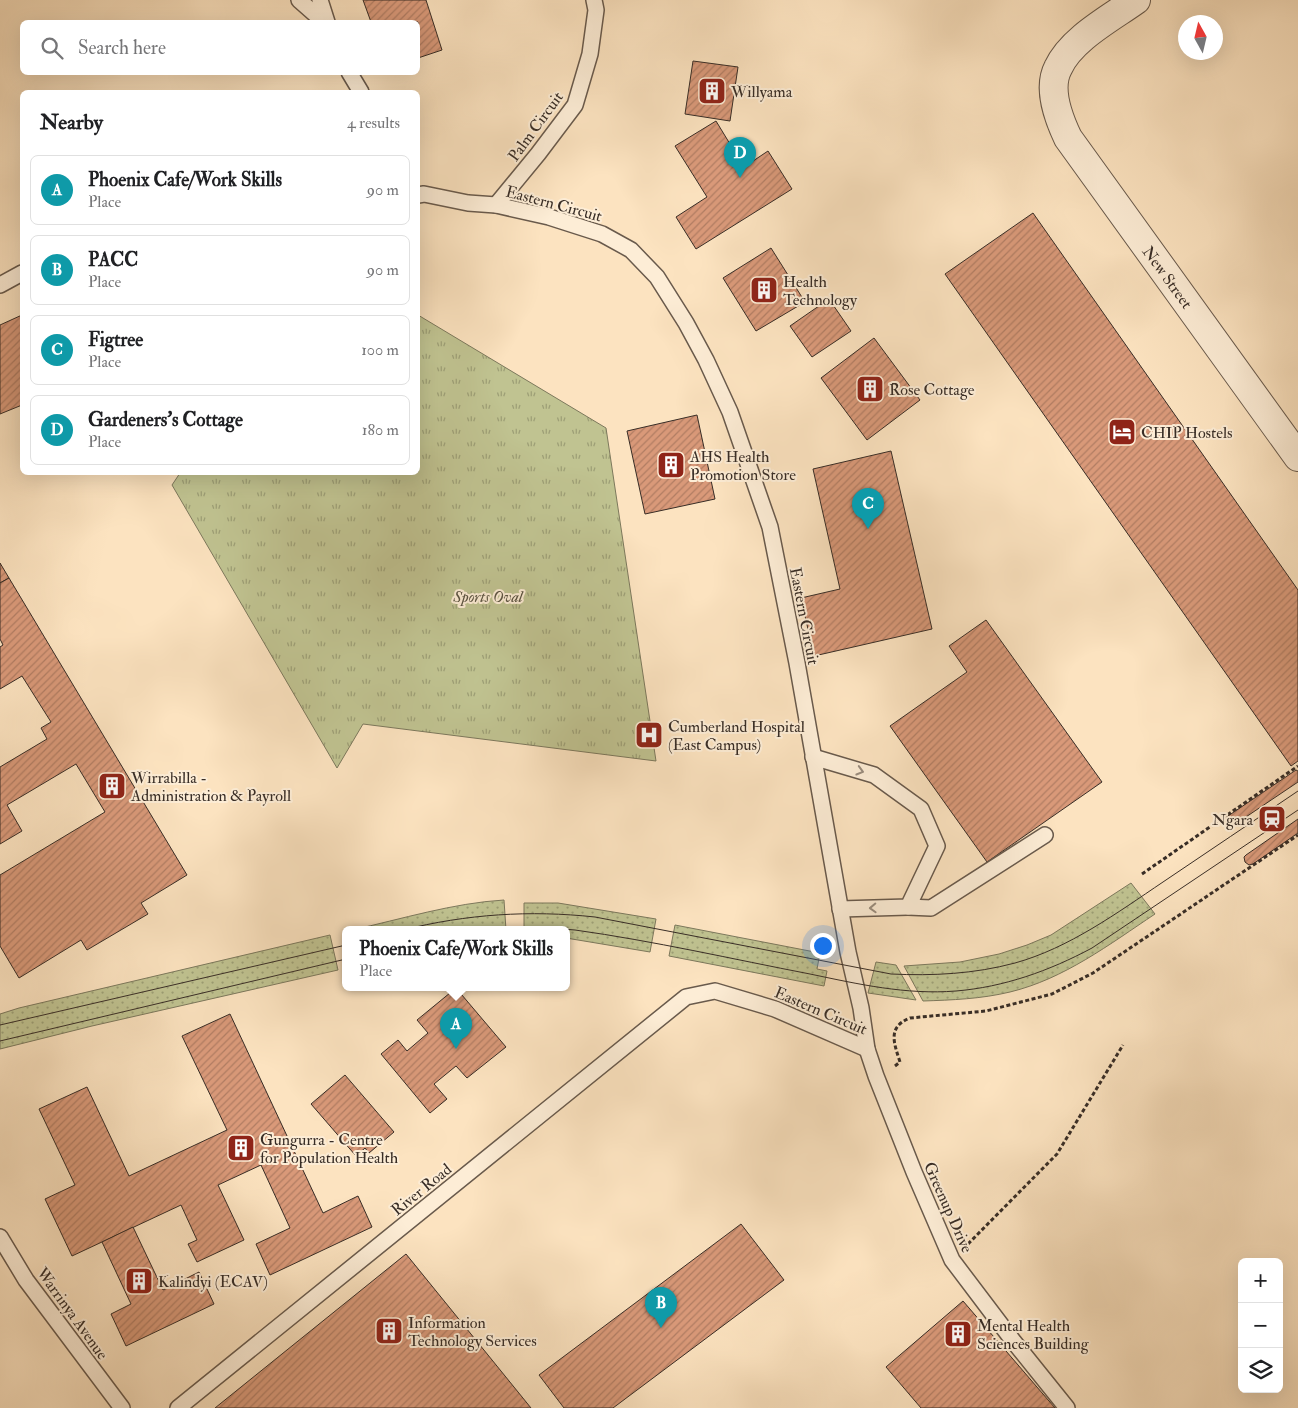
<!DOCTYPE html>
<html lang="en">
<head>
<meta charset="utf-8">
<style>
	:root { --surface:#fff; --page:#f6f6f6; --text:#202124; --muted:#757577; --line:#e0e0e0; --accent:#db2777 }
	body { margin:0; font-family:"IM FELL Double Pica",serif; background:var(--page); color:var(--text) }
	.controls { position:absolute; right:15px; bottom:15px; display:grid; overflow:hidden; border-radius:8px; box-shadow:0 5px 20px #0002 }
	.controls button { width:45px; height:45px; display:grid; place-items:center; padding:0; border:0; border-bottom:1px solid var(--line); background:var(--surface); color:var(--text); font:25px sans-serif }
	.compass { position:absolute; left:1178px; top:15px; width:45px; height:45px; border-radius:50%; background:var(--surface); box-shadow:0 5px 20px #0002; rotate:352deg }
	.you { position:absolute; left:822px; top:945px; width:18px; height:18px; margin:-12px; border:4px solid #fff; border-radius:50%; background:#1a73e8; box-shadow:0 0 0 8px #1a73e833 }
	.badge { display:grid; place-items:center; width:32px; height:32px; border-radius:50%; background:var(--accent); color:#fff; font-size:16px; font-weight:700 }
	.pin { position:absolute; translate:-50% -41px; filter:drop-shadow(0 1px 2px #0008) }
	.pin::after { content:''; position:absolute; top:26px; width:18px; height:15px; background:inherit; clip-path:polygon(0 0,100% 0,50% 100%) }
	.popup { position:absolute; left:342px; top:926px; width:228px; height:65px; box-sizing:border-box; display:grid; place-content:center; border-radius:8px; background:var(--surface); filter:drop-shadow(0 1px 4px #0005); font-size:16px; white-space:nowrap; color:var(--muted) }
	.popup b { font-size:19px; color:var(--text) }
	.popup::after { content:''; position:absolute; left:50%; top:100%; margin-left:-10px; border:10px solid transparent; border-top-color:var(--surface) }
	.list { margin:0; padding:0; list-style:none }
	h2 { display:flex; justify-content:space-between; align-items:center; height:65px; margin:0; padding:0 20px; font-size:21px }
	h2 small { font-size:16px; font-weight:400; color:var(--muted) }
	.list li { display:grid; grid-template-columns:32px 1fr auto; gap:15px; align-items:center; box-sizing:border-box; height:70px; margin:0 10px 10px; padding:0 10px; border:1px solid var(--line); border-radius:8px }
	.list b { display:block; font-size:19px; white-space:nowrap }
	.list p { margin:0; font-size:16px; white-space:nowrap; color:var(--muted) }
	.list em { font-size:16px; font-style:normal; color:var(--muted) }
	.icon { flex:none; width:28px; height:28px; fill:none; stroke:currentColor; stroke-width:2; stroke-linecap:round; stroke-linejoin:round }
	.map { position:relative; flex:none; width:1298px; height:1408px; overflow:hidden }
	.search { position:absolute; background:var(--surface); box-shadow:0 5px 20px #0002; left:20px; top:20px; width:400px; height:55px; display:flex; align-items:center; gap:12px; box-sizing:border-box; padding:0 18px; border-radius:8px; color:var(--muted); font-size:19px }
	.panel { position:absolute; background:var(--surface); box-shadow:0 5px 20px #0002; left:20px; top:90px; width:400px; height:385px; border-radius:8px }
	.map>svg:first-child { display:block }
	.grass { fill:url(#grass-dots); stroke:#7c785c }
	.park { fill:url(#park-tufts); stroke:#7c785c }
	.building { fill:url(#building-hatch); stroke:#382d26 }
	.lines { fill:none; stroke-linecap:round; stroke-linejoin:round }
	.service-casing { stroke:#695a4c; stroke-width:18 }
	.minor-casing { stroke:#695a4c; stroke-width:30 }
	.path { stroke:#382d26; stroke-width:3; stroke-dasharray:4 2.5; stroke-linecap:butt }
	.service { stroke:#fdedd6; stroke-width:15 }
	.minor { stroke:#fdedd6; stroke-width:28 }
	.tram { stroke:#382d26; stroke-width:1 }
	.oneway { stroke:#9a8d7e }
	.labels { text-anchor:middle; stroke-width:4; stroke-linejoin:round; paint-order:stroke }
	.poi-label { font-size:16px; fill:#382d26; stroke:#fdedd6; text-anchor:start }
	.street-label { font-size:16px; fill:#382d26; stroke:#fdedd6 }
	.park-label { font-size:16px; font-style:italic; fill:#5a5241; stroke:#fdedd6 }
</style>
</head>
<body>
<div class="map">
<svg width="1298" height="1408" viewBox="0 0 1298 1408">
	<defs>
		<pattern id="grass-dots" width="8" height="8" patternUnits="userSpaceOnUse" patternTransform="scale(1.25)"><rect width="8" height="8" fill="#c0c391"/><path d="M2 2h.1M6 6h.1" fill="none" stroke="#9d9f76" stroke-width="1.8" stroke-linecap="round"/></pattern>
		<pattern id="park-tufts" width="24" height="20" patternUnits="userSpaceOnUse" patternTransform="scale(1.25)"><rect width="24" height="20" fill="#c0c391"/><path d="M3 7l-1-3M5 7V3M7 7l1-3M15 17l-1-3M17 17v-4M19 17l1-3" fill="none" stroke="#9d9f76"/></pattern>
		<pattern id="building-hatch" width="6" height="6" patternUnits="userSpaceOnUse" patternTransform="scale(1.25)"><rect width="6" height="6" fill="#d99979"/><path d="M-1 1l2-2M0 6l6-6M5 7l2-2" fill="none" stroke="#b17d63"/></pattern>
	</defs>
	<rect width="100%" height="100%" fill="#fce3c0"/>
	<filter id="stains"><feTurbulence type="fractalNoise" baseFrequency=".004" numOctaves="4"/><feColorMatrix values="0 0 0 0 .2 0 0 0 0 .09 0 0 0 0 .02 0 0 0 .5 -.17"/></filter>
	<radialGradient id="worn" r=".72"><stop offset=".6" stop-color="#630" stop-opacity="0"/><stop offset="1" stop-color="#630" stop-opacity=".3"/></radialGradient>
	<!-- grass -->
	<g class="grass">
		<path d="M1131,883l24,31c-45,30 -91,65 -145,78 -29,7 -58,8 -87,9l-19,-35 56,-4 39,-8 28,-9 24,-10z"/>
		<path d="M504,900l2,30h-154c50,-11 101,-27 152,-30z"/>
		<path d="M524,903h34l98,16 -6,33 -84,-14v-8h-42z"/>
		<path d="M675,925l145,28 -3,16 10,2 -3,15 -155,-30z"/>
		<path d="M330,935l8,35 -246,56 -92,23v-35l19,-6z"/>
		<path d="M876,962l20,3 20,35 -48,-7z"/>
	</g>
	<!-- park -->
	<path class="park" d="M418,315l188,113 50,333 -293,-37 -26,44 -165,-283 8,-12 238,-1z"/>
	<!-- building -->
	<g class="building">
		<path d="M363,0h63l16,50 -24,8v-36h-47z"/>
		<path d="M693,61l45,6 -8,54 -45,-7z"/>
		<path d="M716,121l28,46 24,-16 24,38 -96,60 -20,-32 31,-20 -32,-51z"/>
		<path d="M1033,213l265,377v171l-7,5 -346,-492z"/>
		<path d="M771,248l34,54 -49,29 -33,-53z"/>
		<path d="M829,299l22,32 -39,26 -22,-31z"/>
		<path d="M22,315v90l-22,9v-89z"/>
		<path d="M874,338l46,62 -53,40 -46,-62z"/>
		<path d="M697,415l18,84 -70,15 -18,-83z"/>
		<path d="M891,451l41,178 -118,27 -13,-58 39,-9 -27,-120z"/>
		<path d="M0,563l9,15 -9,5z"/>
		<path d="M9,578l178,297 -46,28 7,11 -61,36 -6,-10 -62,38 -19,-32v-71l105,-63 -29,-48 -69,41 15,26 -22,13v-77l47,-28 -6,-11 10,-6 -29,-46 -22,13v-42l3,-2 -3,-6v-56z"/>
		<path d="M986,620l116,162 -115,80 -97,-136 77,-54 -18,-26z"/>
		<path d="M1296,770l2,1v11l-67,45h-4l-3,-2 -1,-3 2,-4z"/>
		<path d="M1298,819v14l-45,31 -4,1 -4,-3 -1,-5 2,-2z"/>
		<path d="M456,988l50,59 -39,31 -11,-12 -22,18 13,15 -17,14 -49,-59 17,-14 9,11 21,-18 -11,-13z"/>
		<path d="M230,1014l93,199 35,-17 14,31 -102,48 -14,-31 34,-16 -29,-63 -43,20 26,55 -47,22 -9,-18 9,-4 -16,-35 -109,51 -27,-57 30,-14 -36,-76 48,-22 42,89 98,-46 -45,-94z"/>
		<path d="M345,1075l49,57 -25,21 -4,-5 -9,8 -45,-52z"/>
		<path d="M741,1224l43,56 -171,128h-49l-25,-33z"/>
		<path d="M133,1227l30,63 36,-18 15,32 -88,42 -15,-32 20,-10 -29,-62z"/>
		<path d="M406,1254l125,154h-316z"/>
		<path d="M963,1301l92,107h-134l-35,-41z"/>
	</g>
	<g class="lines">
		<defs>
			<g id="service">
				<path d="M299,0l25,22"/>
				<path d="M320,0l7,22"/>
				<path d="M349,72l12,20"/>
				<path d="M418,195l6,-1 44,9 28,2 53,12 53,17 29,16 26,27 29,46 20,37 24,52 40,115 27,136 51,289 13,56 6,41 9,27 38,96 38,88 62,82 53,66"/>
				<path d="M496,205l42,-51 37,-49 15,-51 6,-44 -2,-10"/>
				<path d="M0,285l22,-12"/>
				<path d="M813,757l61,18 47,34 16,37 -29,61 -68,2"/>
				<path d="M908,907l23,1 114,-73"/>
				<path d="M0,1237l26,43 96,128"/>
				<path d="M178,1408l508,-411 29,-6 60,18 92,40"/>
			</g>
			<path id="minor" d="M1136,0c-25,18 -65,39 -78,68 -11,21 1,51 10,70l230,319"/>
		</defs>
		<!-- service casing -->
		<use href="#service" class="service-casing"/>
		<!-- minor casing -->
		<use href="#minor" class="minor-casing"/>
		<!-- path -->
		<g class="path">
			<path d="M1142,874l156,-108"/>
			<path d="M895,1066l5,-4c-6,-19 -13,-35 10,-44l76,-7 66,-17 41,-21 205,-138"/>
			<path d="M968,1244l89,-90 66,-109"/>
		</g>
		<!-- service -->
		<use href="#service" class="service"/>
		<!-- minor -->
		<use href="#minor" class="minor"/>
		<!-- tram -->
		<g class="tram">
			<path d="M403,930c64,-16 127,-20 192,-13l296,57c42,2 83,0 124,-11 54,-15 102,-50 148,-81 45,-30 90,-61 135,-91"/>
			<path d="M481,930l55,-3 39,3c79,11 157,29 235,44 48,10 96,21 146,17 48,-4 93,-20 136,-43l206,-138"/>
			<path d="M0,1025l346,-80"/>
			<path d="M0,1041l346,-82"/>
		</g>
	</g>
	<!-- one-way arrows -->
	<defs><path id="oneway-chevron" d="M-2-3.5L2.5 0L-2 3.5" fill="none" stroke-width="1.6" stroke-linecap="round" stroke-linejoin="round" transform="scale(1.25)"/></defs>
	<g class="oneway">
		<use href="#oneway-chevron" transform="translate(860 771) rotate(16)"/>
		<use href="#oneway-chevron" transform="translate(873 908) rotate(178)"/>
	</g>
	<!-- icons -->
	<defs>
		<symbol id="building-square" viewBox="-11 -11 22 22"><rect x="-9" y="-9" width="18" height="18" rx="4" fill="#8f2418" stroke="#fdedd6"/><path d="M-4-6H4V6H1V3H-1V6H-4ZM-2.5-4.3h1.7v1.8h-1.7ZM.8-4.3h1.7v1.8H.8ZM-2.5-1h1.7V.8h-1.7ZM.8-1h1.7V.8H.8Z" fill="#fff"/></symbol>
		<symbol id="hotel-square" viewBox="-11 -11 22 22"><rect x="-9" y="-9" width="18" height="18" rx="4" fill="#8f2418" stroke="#fdedd6"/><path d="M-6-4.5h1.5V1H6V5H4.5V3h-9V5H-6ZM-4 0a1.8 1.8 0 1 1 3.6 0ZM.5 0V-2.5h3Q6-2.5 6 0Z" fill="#fff"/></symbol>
		<symbol id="hospital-square" viewBox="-11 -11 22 22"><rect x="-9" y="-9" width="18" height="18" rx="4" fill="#8f2418" stroke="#fdedd6"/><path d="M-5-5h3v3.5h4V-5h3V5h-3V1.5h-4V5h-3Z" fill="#fff"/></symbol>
		<symbol id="station-square" viewBox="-11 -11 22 22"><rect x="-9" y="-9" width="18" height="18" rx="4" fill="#8f2418" stroke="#fdedd6"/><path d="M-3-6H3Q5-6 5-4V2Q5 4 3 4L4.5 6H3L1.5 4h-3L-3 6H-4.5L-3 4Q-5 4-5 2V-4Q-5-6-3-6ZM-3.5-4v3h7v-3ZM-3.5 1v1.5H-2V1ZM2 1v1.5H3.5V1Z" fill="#fff"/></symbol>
	</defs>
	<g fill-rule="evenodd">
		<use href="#building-square" x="696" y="75" width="32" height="32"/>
		<use href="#building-square" x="748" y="274" width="32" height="32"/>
		<use href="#building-square" x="854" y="373" width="32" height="32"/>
		<use href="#hotel-square" x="1106" y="416" width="32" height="32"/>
		<use href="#building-square" x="655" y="449" width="32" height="32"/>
		<use href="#hospital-square" x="633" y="719" width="32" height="32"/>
		<use href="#building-square" x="96" y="770" width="32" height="32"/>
		<use href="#station-square" x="1256" y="803" width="32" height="32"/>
		<use href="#building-square" x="225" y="1132" width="32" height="32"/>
		<use href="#building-square" x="123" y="1265" width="32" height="32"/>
		<use href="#building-square" x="373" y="1315" width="32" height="32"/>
		<use href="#building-square" x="942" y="1318" width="32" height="32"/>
	</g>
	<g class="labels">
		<!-- poi labels -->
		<g class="poi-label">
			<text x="731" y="97">Willyama</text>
			<text x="783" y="287">Health<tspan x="783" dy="18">Technology</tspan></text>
			<text x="889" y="395">Rose Cottage</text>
			<text x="1141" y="438">CHIP Hostels</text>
			<text x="690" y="462">AHS Health<tspan x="690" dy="18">Promotion Store</tspan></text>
			<text x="668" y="732">Cumberland Hospital<tspan x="668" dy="18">(East Campus)</tspan></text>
			<text x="131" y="783">Wirrabilla -<tspan x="131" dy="18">Administration &amp; Payroll</tspan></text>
			<text x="1253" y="825" text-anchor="end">Ngara</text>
			<text x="260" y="1145">Gungurra - Centre<tspan x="260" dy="18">for Population Health</tspan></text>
			<text x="158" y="1287">Kalindyi (ECAV)</text>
			<text x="408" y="1328">Information<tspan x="408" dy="18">Technology Services</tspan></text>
			<text x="977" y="1331">Mental Health<tspan x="977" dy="18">Sciences Building</tspan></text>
		</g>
		<!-- street labels -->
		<g class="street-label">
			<text transform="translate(535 126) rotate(-54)" y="6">Palm Circuit</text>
			<text transform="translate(554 203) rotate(15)" y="6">Eastern Circuit</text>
			<text transform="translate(1168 277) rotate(54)" y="6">New Street</text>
			<text transform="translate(805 616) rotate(79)" y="6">Eastern Circuit</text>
			<text transform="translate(821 1010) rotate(23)" y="6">Eastern Circuit</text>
			<text transform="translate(421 1189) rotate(-39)" y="6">River Road</text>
			<text transform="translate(949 1207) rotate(66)" y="6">Greenup Drive</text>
			<text transform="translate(73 1313) rotate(54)" y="6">Warrinya Avenue</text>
		</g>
		<!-- park labels -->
		<g class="park-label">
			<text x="488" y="602">Sports Oval</text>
		</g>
	</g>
	<rect width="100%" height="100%" filter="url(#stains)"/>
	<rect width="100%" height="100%" fill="url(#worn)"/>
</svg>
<div class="controls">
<button>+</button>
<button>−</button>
<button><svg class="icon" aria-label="layers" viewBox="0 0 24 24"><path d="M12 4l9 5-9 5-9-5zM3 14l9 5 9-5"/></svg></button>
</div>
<svg class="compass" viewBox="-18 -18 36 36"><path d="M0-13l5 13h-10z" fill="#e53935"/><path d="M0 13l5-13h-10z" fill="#757577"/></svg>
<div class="you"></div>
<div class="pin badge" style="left:456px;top:1049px;background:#0f9aa8">A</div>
<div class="popup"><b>Phoenix Cafe/Work Skills</b>Place</div>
<div class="pin badge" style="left:661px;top:1328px;background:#0f9aa8">B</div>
<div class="pin badge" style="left:868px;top:529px;background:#0f9aa8">C</div>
<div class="pin badge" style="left:740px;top:178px;background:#0f9aa8">D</div>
<div class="search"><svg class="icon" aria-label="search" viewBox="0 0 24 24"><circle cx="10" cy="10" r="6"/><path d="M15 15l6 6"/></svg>Search here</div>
<section class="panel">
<h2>Nearby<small>4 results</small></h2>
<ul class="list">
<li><span class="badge" style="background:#0f9aa8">A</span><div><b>Phoenix Cafe/Work Skills</b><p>Place</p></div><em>90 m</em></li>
<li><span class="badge" style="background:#0f9aa8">B</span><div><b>PACC</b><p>Place</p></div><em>90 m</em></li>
<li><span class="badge" style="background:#0f9aa8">C</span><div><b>Figtree</b><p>Place</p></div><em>100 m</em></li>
<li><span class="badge" style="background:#0f9aa8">D</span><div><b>Gardeners's Cottage</b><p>Place</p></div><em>180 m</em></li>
</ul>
</section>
</div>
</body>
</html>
